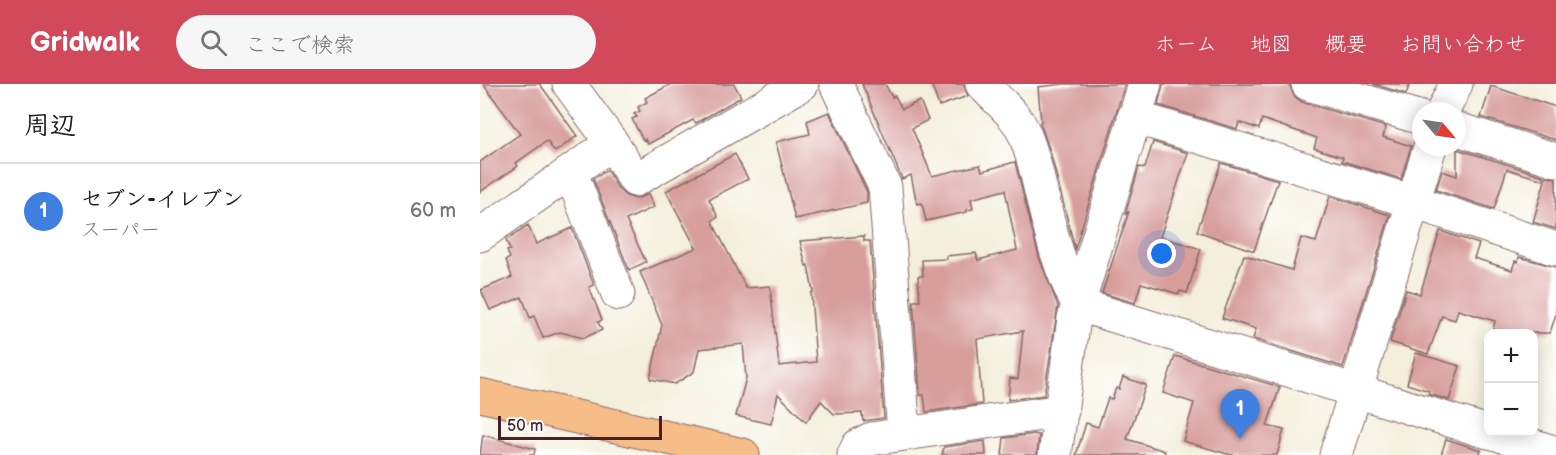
<!DOCTYPE html>
<html lang="ja">
<head>
<meta charset="utf-8">
<style>
	:root { --surface:#fff; --page:#f6f6f6; --text:#202124; --muted:#757577; --line:#e0e0e0; --accent:#d1495b }
	body { margin:0; font-family:"Balsamiq Sans","Klee One",sans-serif; background:var(--page); color:var(--text) }
	.controls { position:absolute; right:18px; bottom:18px; display:grid; overflow:hidden; border-radius:12px; box-shadow:0 3px 15px #0003 }
	.controls button { width:54px; height:54px; display:grid; place-items:center; padding:0; border:0; border-bottom:2px solid var(--line); background:var(--surface); color:var(--text); font:30px sans-serif }
	.compass { position:absolute; left:932px; top:18px; width:54px; height:54px; border-radius:50%; background:var(--surface); box-shadow:0 3px 15px #0003; rotate:119deg }
	.scale { position:absolute; left:18px; bottom:15px; width:164px; box-sizing:border-box; padding-left:6px; border:3px solid #4a1f2b; border-top:0; font-size:16px; line-height:21px; white-space:nowrap; color:#4a1f2b; -webkit-text-stroke:4px #fff; paint-order:stroke }
	.you { position:absolute; left:682px; top:170px; width:21px; height:21px; margin:-15px; border:4px solid #fff; border-radius:50%; background:#1a73e8; box-shadow:0 0 0 9px #1a73e833 }
	.badge { display:grid; place-items:center; width:39px; height:39px; border-radius:50%; background:var(--accent); color:#fff; font-size:20px; font-weight:700 }
	.pin { position:absolute; translate:-50% -50px; filter:drop-shadow(0 2px 3px #0008) }
	.pin::after { content:''; position:absolute; top:32px; width:21px; height:18px; background:inherit; clip-path:polygon(0 0,100% 0,50% 100%) }
	.list { margin:0; padding:0; list-style:none }
	h2 { display:flex; justify-content:space-between; align-items:center; height:78px; margin:0; padding:0 24px; font-size:26px }
	h2 small { font-size:20px; font-weight:400; color:var(--muted) }
	.list li { display:grid; grid-template-columns:39px 1fr auto; gap:18px; align-items:center; box-sizing:border-box; height:96px; padding:0 24px; border-top:2px solid var(--line) }
	.list b { display:block; font-size:22px; white-space:nowrap }
	.list p { margin:0; font-size:20px; white-space:nowrap; color:var(--muted) }
	.list em { font-size:20px; font-style:normal; color:var(--muted) }
	.icon { flex:none; width:33px; height:33px; fill:none; stroke:currentColor; stroke-width:2; stroke-linecap:round; stroke-linejoin:round }
	.map { position:relative; flex:none; width:1076px; height:371px; overflow:hidden }
	header { display:flex; align-items:center; gap:36px; box-sizing:border-box; height:84px; padding:0 30px; background:var(--accent); color:#fff }
	header strong { font-size:28px }
	nav { display:flex; gap:33px; margin-inline-start:auto; font-size:21px }
	.search { width:420px; height:54px; background:var(--page); display:flex; align-items:center; gap:15px; box-sizing:border-box; padding:0 21px; border-radius:33px; color:var(--muted); font-size:22px }
	main { display:flex }
	aside { flex:1; background:var(--surface) }
	.map>svg:first-child { display:block }
	.building { fill:#d79e9c }
	.lines { fill:none; stroke-linecap:round; stroke-linejoin:round }
	.minor-casing { stroke:#866869; stroke-width:35 }
	.highway-casing { stroke:#866869; stroke-width:35 }
	.minor { stroke:#fff; stroke-width:33 }
	.highway { stroke:#f7bd88; stroke-width:33 }
</style>
</head>
<body>
<header>
<strong>Gridwalk</strong>
<div class="search"><svg class="icon" aria-label="search" viewBox="0 0 24 24"><circle cx="10" cy="10" r="6"/><path d="M15 15l6 6"/></svg>ここで検索</div>
<nav><a>ホーム</a><a>地図</a><a>概要</a><a>お問い合わせ</a></nav>
</header>
<main>
<aside>
<h2>周辺<small></small></h2>
<ul class="list">
<li><span class="badge" style="background:#3f7fe0">1</span><div><b>セブン-イレブン</b><p>スーパー</p></div><em>60 m</em></li>
</ul>
</aside>
<div class="map">
<svg width="1076" height="371" viewBox="0 0 1076 371">
	<rect width="100%" height="100%" fill="#fff"/>
	<filter id="ink" filterUnits="userSpaceOnUse"><feTurbulence type="fractalNoise" baseFrequency=".0167" numOctaves="2"/><feDisplacementMap in="SourceGraphic" scale="12" xChannelSelector="R" yChannelSelector="G"/><feConvolveMatrix kernelMatrix="1 2 1 2 8 2 1 2 1" color-interpolation-filters="sRGB"/></filter>
	<filter id="wash" filterUnits="userSpaceOnUse"><feTurbulence type="fractalNoise" baseFrequency=".008" numOctaves="4" result="noise"/><feDisplacementMap in="SourceGraphic" scale="24" xChannelSelector="R" yChannelSelector="G"/><feGaussianBlur stdDeviation="1.35" result="paint"/><feColorMatrix in="noise" values="0 0 0 0 0 0 0 0 0 0 0 0 0 0 0 0 0 1.4 0 .05"/><feComposite in="paint" operator="in"/></filter>
	<g filter="url(#wash)">
		<rect width="100%" height="100%" fill="#f4efdc"/>
		<g id="blocks">
			<!-- building -->
			<g class="building">
				<path d="M3,0h57l37,52 -22,16 -8,-11 -31,22 2,3 -38,26v-30l40,-28z"/>
				<path d="M191,0h63l7,13 -45,26 -3,-3 -45,24 -3,-5 -2,1 -11,-21 5,-2 -3,-3 6,-3 -2,-4 9,-5 -2,-4z"/>
				<path d="M382,0h23l7,13 3,-1 7,13 18,-8 8,19 -16,8 20,48 48,-11 2,6 33,-9 24,95 19,49 -14,89 -36,5 2,-22 8,1 5,-48 -46,8 5,65 -56,8 -2,-17h-4l-7,-94h7l-2,-25h5l-1,-16 25,-1 -1,-3 30,-3 2,7 39,-10 -12,-60 -34,9 2,10 -6,1v2l-41,9 -4,-18 -5,1 -6,-29 -9,4z"/>
				<path d="M451,0h33l4,12 -29,10z"/>
				<path d="M584,0h61l-50,165 -25,-98 -10,-28 1,-1 -3,-35z"/>
				<path d="M683,0h122l5,2 4,10 8,6 84,25 -3,10 28,9 -10,33 -59,-18 1,-4 -29,-9 3,-10 -55,-19 -3,10 -20,-7 -2,7 -79,-24z"/>
				<path d="M893,0h37l-4,10z"/>
				<path d="M1011,2l65,21v33l-75,-23z"/>
				<path d="M349,28l38,80v11l-72,16 -19,-77 34,-8 -3,-13z"/>
				<path d="M673,58l35,11 -28,84 41,12 -14,44 -7,-2 -1,3 -38,-11 -6,20 -33,-10 27,-82 -4,4 14,-48 6,1z"/>
				<path d="M977,65l87,27 -1,4 -36,-11 -13,40 -58,-19 6,-19 15,5z"/>
				<path d="M255,70l13,25 -39,20 9,18 -6,4 34,67 24,-2 9,80 37,-4 -5,-69 2,-1 -5,-27 -2,1 -6,-25 64,-5v5h6l14,177 -21,3 -1,-8 -28,1 -13,-13 -15,21 -28,-28 -7,30 -35,-8 10,-38 -3,-34 -44,5 -5,23 -19,12 -25,-5 12,-54 -22,-53 56,-24 -30,-57z"/>
				<path d="M741,79l57,17 -24,71 -57,-20z"/>
				<path d="M127,86l12,20 7,6 10,3 12,-5 6,13 -28,13 20,42 -17,8 -36,-91z"/>
				<path d="M1066,93l10,1v51l-23,-7z"/>
				<path d="M850,112l60,19 -47,152 -90,-28 3,-10 -34,-11 22,-63 48,15 9,-32 15,4z"/>
				<path d="M48,141l8,19 36,-16 22,57 -5,2 13,33 -4,2 4,8 -19,8 -23,-6 -17,6 -9,-22 -4,2 -8,-21 -32,13 -9,-20 31,-13 -6,-17 4,-2 -3,-7 3,-1 -4,-10z"/>
				<path d="M960,147l39,13 -5,14 38,12 3,-9 3,1 1,-5 37,10v47l-6,19h-58l3,-12 -37,-11 -3,10 -13,-4 -14,38 -38,-12 16,-52 14,4z"/>
				<path d="M936,269l44,13 -11,34 -21,-6 1,-3 -22,-7z"/>
				<path d="M695,272l105,31 -13,39 17,4 -7,25h-46l-48,-14 11,-38 -31,-10z"/>
				<path d="M643,293l23,8 -19,54 38,12 -1,4h-88l10,-32 12,4 10,-29 4,1 4,-11 3,1z"/>
				<path d="M554,350l5,1 -2,20h-35l2,-17z"/>
				<path d="M3,351l52,14 -1,6h-54z"/>
				<path d="M966,355l35,11 -2,5h-38z"/>
				<path d="M505,357l1,14h-44l2,-8z"/>
			</g>
		</g>
	</g>
	<g filter="url(#ink)">
		<use href="#blocks" fill-opacity="0" stroke="#866869" stroke-width="1.5"/>
		<g class="lines">
			<defs>
				<g id="minor">
					<path d="M89,0l43,59 23,37 167,-96"/>
					<path d="M356,0l49,103 19,246"/>
					<path d="M502,0c14,15 34,30 42,49 9,20 13,42 18,63 8,35 19,78 37,109l409,127"/>
					<path d="M828,0l113,34"/>
					<path d="M963,27l13,-27"/>
					<path d="M654,33l279,85 143,47"/>
					<path d="M977,45l99,31"/>
					<path d="M91,89l47,121"/>
					<path d="M0,151l132,-92"/>
					<path d="M1011,348l65,21"/>
					<path d="M374,371l4,-9 13,-7 191,-28"/>
					<path d="M575,371l19,-137 71,-234"/>
					<path d="M856,371l94,-308"/>
				</g>
				<path id="highway" d="M0,311l263,60"/>
			</defs>
			<!-- minor casing -->
			<use href="#minor" class="minor-casing"/>
			<!-- highway casing -->
			<use href="#highway" class="highway-casing"/>
			<!-- minor -->
			<use href="#minor" class="minor"/>
			<!-- highway -->
			<use href="#highway" class="highway"/>
		</g>
	</g>
</svg>
<div class="controls">
<button>+</button>
<button>−</button>
</div>
<svg class="compass" viewBox="-18 -18 36 36"><path d="M0-13l5 13h-10z" fill="#e53935"/><path d="M0 13l5-13h-10z" fill="#757577"/></svg>
<div class="scale">50 m</div>
<div class="you"></div>
<div class="pin badge" style="left:760px;top:355px;background:#3f7fe0">1</div>
</div>
</main>
</body>
</html>
